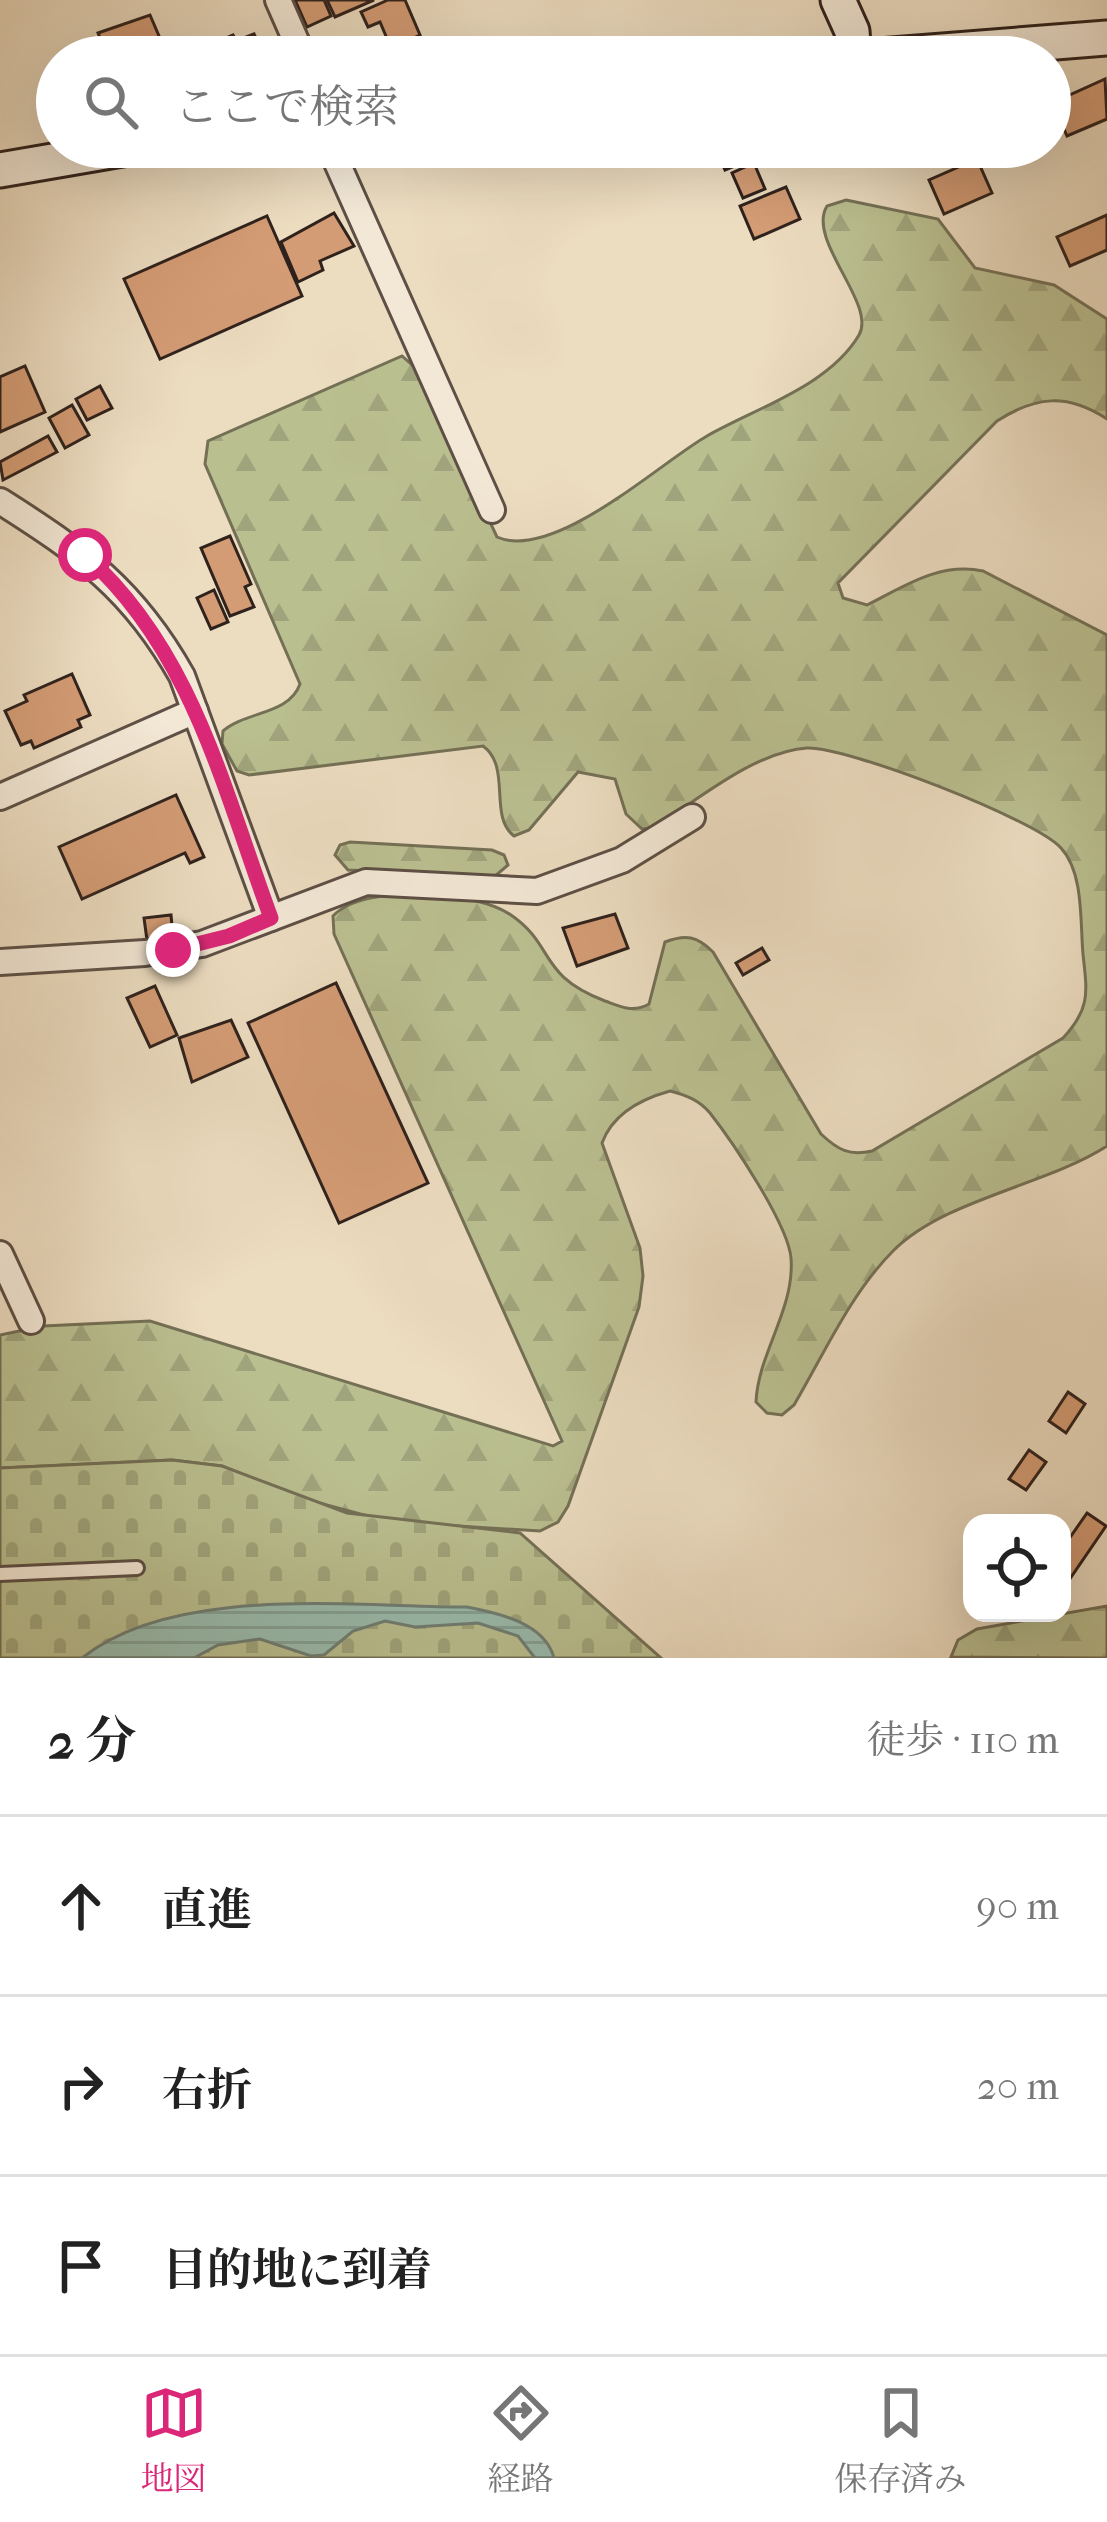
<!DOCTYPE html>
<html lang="ja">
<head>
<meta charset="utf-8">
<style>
	:root { --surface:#fff; --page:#f6f6f6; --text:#222; --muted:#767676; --line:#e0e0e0; --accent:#db2777 }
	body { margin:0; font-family:"IM FELL French Canon","Noto Serif JP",serif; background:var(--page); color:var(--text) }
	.controls { position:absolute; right:36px; bottom:36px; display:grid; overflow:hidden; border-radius:24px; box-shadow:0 12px 48px #0002 }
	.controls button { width:108px; height:108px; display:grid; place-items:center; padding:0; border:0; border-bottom:3px solid var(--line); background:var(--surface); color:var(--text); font:60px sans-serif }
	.stop { position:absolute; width:36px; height:36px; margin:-27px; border:9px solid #db2777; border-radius:50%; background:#fff }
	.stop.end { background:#db2777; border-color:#fff; box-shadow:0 3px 12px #0008 }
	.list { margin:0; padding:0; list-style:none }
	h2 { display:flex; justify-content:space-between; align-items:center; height:156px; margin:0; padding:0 48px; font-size:51px }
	h2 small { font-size:39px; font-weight:400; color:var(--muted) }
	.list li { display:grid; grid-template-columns:78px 1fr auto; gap:36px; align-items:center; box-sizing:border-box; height:180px; padding:0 48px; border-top:3px solid var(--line) }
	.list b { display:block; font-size:45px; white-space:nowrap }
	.list em { font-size:39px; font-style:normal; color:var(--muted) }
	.icon { flex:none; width:66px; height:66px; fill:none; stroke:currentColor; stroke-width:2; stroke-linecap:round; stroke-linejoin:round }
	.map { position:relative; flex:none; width:1107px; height:1658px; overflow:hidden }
	.search { position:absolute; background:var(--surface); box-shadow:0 12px 48px #0002; left:36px; right:36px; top:36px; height:132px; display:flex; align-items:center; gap:30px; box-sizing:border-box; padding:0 42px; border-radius:66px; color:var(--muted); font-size:45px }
	.sheet { height:696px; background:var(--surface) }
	nav { display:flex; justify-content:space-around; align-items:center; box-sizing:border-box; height:168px; border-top:3px solid var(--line); background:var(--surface); font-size:33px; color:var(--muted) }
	nav a { display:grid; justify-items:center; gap:6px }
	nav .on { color:var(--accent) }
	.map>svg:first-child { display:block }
	.forest { fill:url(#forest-firs); stroke:#747056; stroke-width:3 }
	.cemetery { fill:url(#cemetery-stones); stroke:#747056; stroke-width:3 }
	.water { fill:url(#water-rules); stroke:#6f7e74; stroke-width:3 }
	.building { fill:#d49c75; stroke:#2f221d; stroke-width:3 }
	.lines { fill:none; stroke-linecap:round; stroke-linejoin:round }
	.lane-casing { stroke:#5e5046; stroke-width:18 }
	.street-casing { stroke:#5e5046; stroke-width:30 }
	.secondary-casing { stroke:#2f221d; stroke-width:39 }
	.lane { stroke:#f3e8d6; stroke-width:12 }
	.street { stroke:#f3e8d6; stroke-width:24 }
	.secondary { stroke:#f3e8d6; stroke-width:33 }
	.route { stroke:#db2777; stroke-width:15 }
</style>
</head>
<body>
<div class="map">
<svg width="1107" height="1658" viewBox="0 0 1107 1658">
	<defs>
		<pattern id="forest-firs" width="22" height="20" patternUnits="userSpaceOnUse" patternTransform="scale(3)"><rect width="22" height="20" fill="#babf90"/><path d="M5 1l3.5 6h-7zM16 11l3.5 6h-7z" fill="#a0a47c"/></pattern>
		<pattern id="cemetery-stones" width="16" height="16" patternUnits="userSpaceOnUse" patternTransform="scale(3)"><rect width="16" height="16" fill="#babf90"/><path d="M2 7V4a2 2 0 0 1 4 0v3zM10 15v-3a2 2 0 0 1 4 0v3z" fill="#a0a47c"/></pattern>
		<pattern id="water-rules" width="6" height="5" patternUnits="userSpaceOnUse" patternTransform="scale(3)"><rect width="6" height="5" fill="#99bcae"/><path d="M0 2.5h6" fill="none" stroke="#84a195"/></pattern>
	</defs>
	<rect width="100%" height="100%" fill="#ecdcc0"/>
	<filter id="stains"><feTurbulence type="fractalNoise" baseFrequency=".00167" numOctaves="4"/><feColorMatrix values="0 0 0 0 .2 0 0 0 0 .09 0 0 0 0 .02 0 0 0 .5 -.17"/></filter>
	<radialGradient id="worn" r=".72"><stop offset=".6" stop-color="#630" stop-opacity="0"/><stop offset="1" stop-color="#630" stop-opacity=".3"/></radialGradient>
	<!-- forest -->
	<g class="forest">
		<path d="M846,200l92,19 37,49 79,17 53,34v100c-40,-26 -71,-23 -110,2l-159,162 5,15 24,7c38,-19 72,-43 116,-34l124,64v511c-62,40 -162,53 -214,105 -42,42 -69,103 -99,154l-12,10 -15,-2 -11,-11c2,-49 39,-93 35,-144 -3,-34 -59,-117 -81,-145 -11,-13 -24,-18 -40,-22 -29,8 -57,22 -68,52l38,105 3,28 -4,31 -71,199 -10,16 -18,9 -150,-9 -93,-25 -75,-31 -50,-6 -172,8v-133l43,-9 107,-5 403,125 9,-5 -228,-507 -1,-18c31,-33 142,-26 178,-1 45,31 26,60 94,86 17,6 28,12 44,3l16,-62c21,-8 32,-6 48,10l108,182c17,16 28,22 51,17l191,-113c28,-30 24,-46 20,-84 -3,-32 1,-81 -22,-106 -26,-29 -215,-102 -254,-100 -54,4 -110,53 -154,80l-11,1 -16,-15 -11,-35 -37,-7 -49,58 -15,6c-26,-20 -2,-69 -31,-90l-234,29 -12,-4 -15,-27 1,-13c23,-20 66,-16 77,-47l-95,-220 3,-23 194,-85 18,16 77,165c57,25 164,-75 210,-101 49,-28 122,-50 152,-101 18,-31 -53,-95 -32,-129z"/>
		<path d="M350,842l142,8 12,5 4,10 -14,12 -146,-7 -13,-15 5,-10z"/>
		<path d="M1107,1606v52l-156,-1 7,-17 19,-11z"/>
	</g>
	<!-- cemetery -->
	<path class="cemetery" d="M172,1460l50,6 125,47 173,20 141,125h-661v-190z"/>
	<!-- water -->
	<path class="water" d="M467,1607c31,6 78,16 87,51h-19l-17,-22 -40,-13 -63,4 -30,-6 -32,10 -29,24 -13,1 -51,-17 -42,6 -24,13h-112c92,-74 271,-51 385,-51z"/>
	<!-- building -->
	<g class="building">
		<path d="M295,0h29l7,16 -24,11z"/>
		<path d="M327,0h47l-39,17z"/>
		<path d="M388,0h17l15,35 -29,13 -11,-26 -12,5 -7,-15z"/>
		<path d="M150,15l15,35 -17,7h-40l-10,-24z"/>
		<path d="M254,34l11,23h-63l-3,-7 34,-15 3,6z"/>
		<path d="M1105,79l2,40 -40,17 -4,-9 -9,4 -4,-27z"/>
		<path d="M715,147h65l-55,23z"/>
		<path d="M977,159l15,34 -48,21 -15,-34z"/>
		<path d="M754,163l11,26 -22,9 -11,-25z"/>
		<path d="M786,187l14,32 -46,20 -14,-33z"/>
		<path d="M334,213l20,33 -34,15 3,9 -25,12 -17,-40z"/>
		<path d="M1107,215v35l-37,16 -13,-29z"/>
		<path d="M267,216l35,80 -142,63 -36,-80z"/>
		<path d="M25,366l20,46 -45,20v-55z"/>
		<path d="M100,386l12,22 -25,12 -11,-21z"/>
		<path d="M72,405l17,30 -24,13 -16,-30z"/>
		<path d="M48,436l9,16 -54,28 -3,-18z"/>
		<path d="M230,536l21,48 -6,3 9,20 -24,9 -29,-68z"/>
		<path d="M214,590l14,32 -17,7 -14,-31z"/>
		<path d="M72,674l18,41 -12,5 3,7 -47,21 -3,-7 -10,4 -16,-34 22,-10 -3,-6z"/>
		<path d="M176,795l28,62 -14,6 -5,-10 -103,46 -23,-52z"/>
		<path d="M615,914l13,34 -51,18 -14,-38z"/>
		<path d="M171,915l2,22 -26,3 -3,-22z"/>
		<path d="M762,948l7,12 -26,15 -7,-12z"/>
		<path d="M336,983l92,200 -89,40 -91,-200z"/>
		<path d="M155,986l22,49 -27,12 -23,-49z"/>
		<path d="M231,1020l17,37 -56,25 -13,-44z"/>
		<path d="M1068,1392l17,12 -19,29 -17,-12z"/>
		<path d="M1029,1450l17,12 -20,28 -17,-11z"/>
		<path d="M1087,1513l19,13 -39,57 -5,-4v-30z"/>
	</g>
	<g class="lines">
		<defs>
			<path id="lane" d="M0,1574l137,-6"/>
			<g id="street">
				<path d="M278,0l25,57"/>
				<path d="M330,147l162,363"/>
				<path d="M0,501c82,52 133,88 182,175l89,242"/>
				<path d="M0,797l195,-86"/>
				<path d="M0,962l145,-9 57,-9 164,-62 171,9 85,-31 70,-43"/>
				<path d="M0,1254l31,67"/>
			</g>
			<g id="secondary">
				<path d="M838,0l14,31 2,26"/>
				<path d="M866,57l241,-19"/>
				<path d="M0,170l134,-23"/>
			</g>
		</defs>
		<!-- lane casing -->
		<use href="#lane" class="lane-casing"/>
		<!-- street casing -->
		<use href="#street" class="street-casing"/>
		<!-- secondary casing -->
		<use href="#secondary" class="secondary-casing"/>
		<!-- lane -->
		<use href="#lane" class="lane"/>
		<!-- street -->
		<use href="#street" class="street"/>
		<!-- secondary -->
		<use href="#secondary" class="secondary"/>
	</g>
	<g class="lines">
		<!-- route -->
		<path class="route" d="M85,555c107,95 138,233 186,363l-42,18 -56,14"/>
	</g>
	<rect width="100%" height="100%" filter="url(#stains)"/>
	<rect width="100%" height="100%" fill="url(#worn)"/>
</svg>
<div class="controls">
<button><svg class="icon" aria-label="locate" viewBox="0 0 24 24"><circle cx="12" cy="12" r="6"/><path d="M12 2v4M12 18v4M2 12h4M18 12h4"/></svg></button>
</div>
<div class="stop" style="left:85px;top:555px"></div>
<div class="stop end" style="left:173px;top:950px"></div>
<div class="search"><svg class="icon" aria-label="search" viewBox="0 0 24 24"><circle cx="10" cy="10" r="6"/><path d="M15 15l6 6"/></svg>ここで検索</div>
</div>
<section class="sheet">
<h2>2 分<small>徒歩 · 110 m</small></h2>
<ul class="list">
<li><svg class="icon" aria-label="ahead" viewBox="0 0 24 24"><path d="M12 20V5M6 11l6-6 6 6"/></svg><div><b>直進</b></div><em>90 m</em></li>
<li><svg class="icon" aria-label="right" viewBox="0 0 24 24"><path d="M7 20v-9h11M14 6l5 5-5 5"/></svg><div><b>右折</b></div><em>20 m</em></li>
<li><svg class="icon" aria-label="arrive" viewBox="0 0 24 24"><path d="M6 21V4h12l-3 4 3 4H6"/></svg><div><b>目的地に到着</b></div></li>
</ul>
</section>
<nav>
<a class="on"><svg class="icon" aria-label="map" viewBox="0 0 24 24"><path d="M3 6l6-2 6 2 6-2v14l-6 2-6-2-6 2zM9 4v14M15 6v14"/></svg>地図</a>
<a><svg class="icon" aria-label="directions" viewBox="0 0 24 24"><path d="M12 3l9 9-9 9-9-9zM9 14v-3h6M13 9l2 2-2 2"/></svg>経路</a>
<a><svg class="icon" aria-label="saved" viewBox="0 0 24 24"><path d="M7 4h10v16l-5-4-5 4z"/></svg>保存済み</a>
</nav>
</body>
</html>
